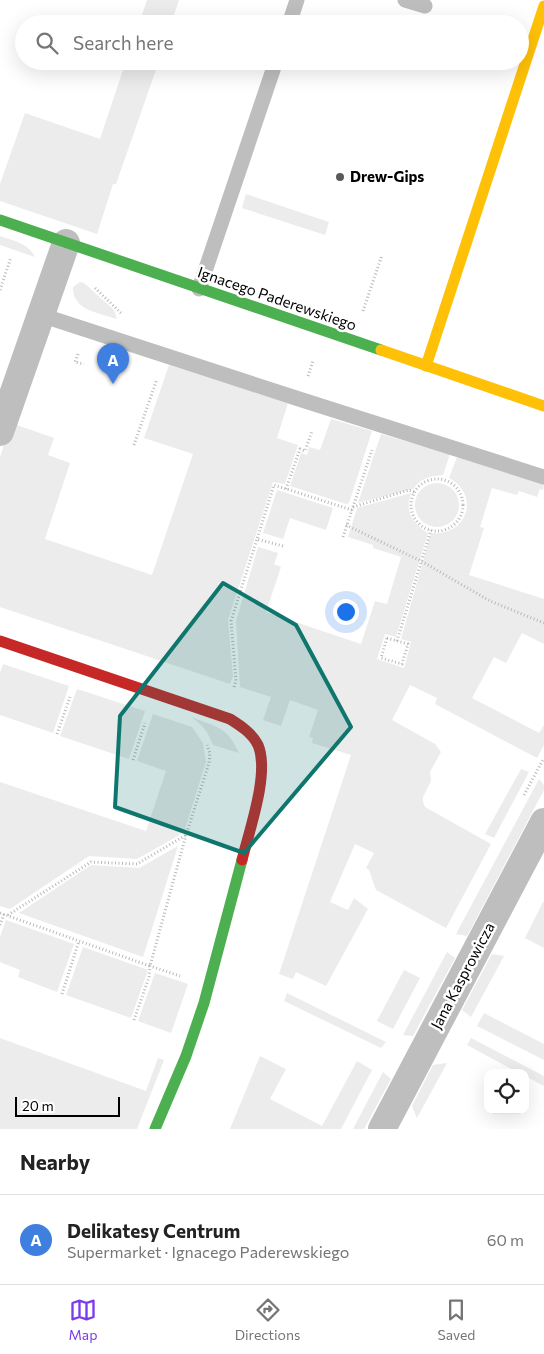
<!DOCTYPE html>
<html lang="en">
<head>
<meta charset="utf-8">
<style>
	:root { --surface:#fff; --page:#f6f6f6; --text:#222; --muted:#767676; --line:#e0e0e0; --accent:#7c3aed }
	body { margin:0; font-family:Commissioner,sans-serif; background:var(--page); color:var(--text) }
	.controls { position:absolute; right:15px; bottom:15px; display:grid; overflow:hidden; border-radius:10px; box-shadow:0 5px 20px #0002 }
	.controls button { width:45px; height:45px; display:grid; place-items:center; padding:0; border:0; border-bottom:1px solid var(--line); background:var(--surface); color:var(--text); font:25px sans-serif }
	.scale { position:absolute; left:15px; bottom:12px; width:105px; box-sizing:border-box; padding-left:5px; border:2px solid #000; border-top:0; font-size:14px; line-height:18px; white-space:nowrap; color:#000; -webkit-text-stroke:4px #fff; paint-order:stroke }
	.you { position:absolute; left:345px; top:611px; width:18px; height:18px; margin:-12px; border:4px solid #fff; border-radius:50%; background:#1a73e8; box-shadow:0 0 0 8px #1a73e833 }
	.badge { display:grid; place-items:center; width:32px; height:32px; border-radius:50%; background:var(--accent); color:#fff; font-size:16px; font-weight:700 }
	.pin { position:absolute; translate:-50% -41px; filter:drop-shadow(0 1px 2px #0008) }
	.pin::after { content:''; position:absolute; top:26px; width:18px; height:15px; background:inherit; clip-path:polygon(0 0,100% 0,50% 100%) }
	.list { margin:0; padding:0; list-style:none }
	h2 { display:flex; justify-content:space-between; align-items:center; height:65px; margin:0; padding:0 20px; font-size:21px }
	h2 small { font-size:16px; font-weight:400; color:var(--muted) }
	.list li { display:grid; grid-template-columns:32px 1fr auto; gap:15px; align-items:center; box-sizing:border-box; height:90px; padding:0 20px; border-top:1px solid var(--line) }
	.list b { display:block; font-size:19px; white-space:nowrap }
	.list p { margin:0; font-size:16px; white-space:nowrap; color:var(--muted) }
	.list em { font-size:16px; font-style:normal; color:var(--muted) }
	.icon { flex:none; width:28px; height:28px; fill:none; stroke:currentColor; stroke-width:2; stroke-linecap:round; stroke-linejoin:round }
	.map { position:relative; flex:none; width:544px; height:1129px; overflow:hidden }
	.search { position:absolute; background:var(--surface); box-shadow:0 5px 20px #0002; left:15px; right:15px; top:15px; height:55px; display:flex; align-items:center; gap:12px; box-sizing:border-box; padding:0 18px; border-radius:28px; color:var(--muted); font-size:19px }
	.sheet { height:155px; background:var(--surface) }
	nav { display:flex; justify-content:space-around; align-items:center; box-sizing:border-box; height:70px; border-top:1px solid var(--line); background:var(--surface); font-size:14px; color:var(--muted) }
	nav a { display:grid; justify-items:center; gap:2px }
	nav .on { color:var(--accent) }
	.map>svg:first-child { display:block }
	.green { fill:#ececec }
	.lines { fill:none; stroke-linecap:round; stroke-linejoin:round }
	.path { stroke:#b9b9b9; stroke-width:3; stroke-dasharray:1 2.5; stroke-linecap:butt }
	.lane { stroke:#bebebe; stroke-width:15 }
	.street { stroke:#bebebe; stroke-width:28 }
	.fast { stroke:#4caf50; stroke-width:11 }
	.slow { stroke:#ffc107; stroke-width:11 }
	.jam { stroke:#c62828; stroke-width:11 }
	.marked { fill:#0f766e; fill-opacity:0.2; stroke:#0f766e; stroke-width:4; stroke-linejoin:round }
	.poi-dot { fill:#595959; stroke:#fff; stroke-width:2 }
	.labels { text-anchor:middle; stroke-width:5; stroke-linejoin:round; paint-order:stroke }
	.poi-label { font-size:15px; font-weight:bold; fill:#000; stroke:#fff; text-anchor:start }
	.street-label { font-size:15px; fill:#000; stroke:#fff }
</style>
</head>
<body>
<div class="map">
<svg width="544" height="1129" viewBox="0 0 544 1129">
	<rect width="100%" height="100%" fill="#fff"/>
	<!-- green -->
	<g class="green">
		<path d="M147,0h32l-8,24h-32z"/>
		<path d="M126,61h33l-43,123h-3l-16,50 -97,-33v-17l25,-71 75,26z"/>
		<path d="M246,194l83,28 -4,13 -83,-27z"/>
		<path d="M0,236c14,5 28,7 35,21l-35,-12z"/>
		<path d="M80,282l4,1 30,27 3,9c-18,-6 -45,-9 -44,-32z"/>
		<path d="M169,365l119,38 -11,35 21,7 -13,39 -12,-2 -45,138 5,56 -3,8 -230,-77v-150l11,-34 43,15 -6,17 22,8 -25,76 107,36 41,-121 -49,-16z"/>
		<path d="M331,419l41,12 -23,72 -3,1 -56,-18 11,-33 6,2 2,-8 11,3z"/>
		<path d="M381,434l69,20 -7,21c-13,1 -22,3 -30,14l-55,14z"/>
		<path d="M457,457l87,27 -1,6 -3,-1 -3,8 -18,-6 -2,4 -25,-7 -12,39 4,1 -15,47 75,24v45l-22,-11 -16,30 -12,-6 -22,41 67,35 5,-8v20l-7,13 -102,-54 2,-6 -27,-13 -18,35 43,24 6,8 -11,20 1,9 -8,16v5l2,5 66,37 -45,84 -70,-38 -7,-20 -3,-2 8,-15 -19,-9 -25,58 18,8 6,-12 14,11 -42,77 -30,-14 -3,7 -14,-5 72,-219 -39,-12 1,-5 -4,-1 9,-27 -28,-10 -9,26 -18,-6 8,-23 -31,-10 -4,-66 22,-74 20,6 -4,11 7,3 -15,45 95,32 14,-43 12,3 14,-47 -28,-9v-3l-25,-8 9,-29 54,-15c-7,18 2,31 17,40l-32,104 -11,-3 -8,25 27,9 7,-26 -10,-3 30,-106c36,4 50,-38 18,-55z"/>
		<circle cx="437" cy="505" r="22"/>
		<path d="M277,490l56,18 -7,22 -36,-12 -7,21 -20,-6z"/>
		<path d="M3,664l66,22 -16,47 -53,-18v-42z"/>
		<path d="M77,689l68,22 -16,48 -69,-23z"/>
		<path d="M153,714l39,13 11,16 3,19 -21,67 -7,7 -41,23 -48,-3 -79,53 -10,-3v-124l146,49 20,-60 -29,-10z"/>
		<path d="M191,717c25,10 36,9 48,36l-26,-8c-5,-13 -10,-20 -22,-28z"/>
		<path d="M521,769l8,3 -35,66 -9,-4z"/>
		<path d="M539,779l5,6v5l-77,146 -11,-2z"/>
		<path d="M178,846l-35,111 -124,-44 72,-48 48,3z"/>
		<path d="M543,902h1v46l-19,-10z"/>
		<path d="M6,920l68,24 -17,48 -39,-15 2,-7 -20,-8v-25z"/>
		<path d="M83,947l65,23 -17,48 -65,-23z"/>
		<path d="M447,952l8,6 -42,78 -10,-1z"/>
		<path d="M492,954l12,2 -33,61 -9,-7z"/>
		<path d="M404,970l16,8 -27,51 -16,-8z"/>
		<path d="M155,973l33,11 -17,49 -33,-12z"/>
		<path d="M287,993l99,49 -5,6 -97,-47z"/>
		<path d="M484,1013l60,31v16l-67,-34z"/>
		<path d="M0,1038l146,53 12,-33 6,2 -27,69h-137z"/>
		<path d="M471,1038l73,38v10l-19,-10v-3h-6l-52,-28z"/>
		<path d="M260,1056l26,13 -16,30 52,27 35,-65 15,9 -31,59h-111z"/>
		<path d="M447,1063l-30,55 -5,-12 21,-41z"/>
		<path d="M383,1072l8,7 -27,50h-11z"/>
	</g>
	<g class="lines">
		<!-- path -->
		<g class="path">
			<path d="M95,288l26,25"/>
			<path d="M0,290l11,-33"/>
			<path d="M363,311l19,-56"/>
			<path d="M78,354l-3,8 9,2"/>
			<path d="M308,376l5,-15"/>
			<path d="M134,445l23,-66"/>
			<circle cx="437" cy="505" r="26"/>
			<path d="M286,489l14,-40 5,2 7,-20"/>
			<path d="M353,507l56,-17 5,2"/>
			<path d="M346,525l75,36 69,40 54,22"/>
			<path d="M343,537l29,-87"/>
			<path d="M283,546l-26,-7 17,-54 78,25"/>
			<path d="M387,638l21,6 -6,20 -21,-6z"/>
			<path d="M397,641l34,-111"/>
			<path d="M234,687l2,-6 -5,-60 26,-82"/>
			<path d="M57,734l13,-37"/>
			<path d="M133,760l12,-37"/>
			<path d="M524,795l20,-37"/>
			<path d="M0,913l150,53 36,-131 23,-72 1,-10 -3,-8"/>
			<path d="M8,915l83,-53 46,2 49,-29"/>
			<path d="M0,925l4,-11"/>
			<path d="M62,994l17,-53"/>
			<path d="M134,1020l15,-43 1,-11 30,10"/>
		</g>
		<!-- lane -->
		<g class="lane">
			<path d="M405,0l20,6"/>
			<path d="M289,24l8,-24"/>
			<path d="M199,289l77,-228"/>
			<path d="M41,315l258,84 245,78"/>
		</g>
		<!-- street -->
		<g class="street">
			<path d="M0,432l66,-189"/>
			<path d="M382,1129l162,-307"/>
		</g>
		<!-- fast -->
		<g class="fast">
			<path d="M0,220l381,130"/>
			<path d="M155,1129l31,-73 18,-53 38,-143"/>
		</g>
		<!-- slow -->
		<g class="slow">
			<path d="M381,350l163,56"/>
			<path d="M426,366l118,-360"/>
		</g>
		<!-- jam -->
		<path class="jam" d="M0,641l230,78c11,7 22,14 28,26 12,28 -9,86 -16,115"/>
	</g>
	<!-- marked area -->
	<path class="marked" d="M223,583l73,42 55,102 -107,126 -129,-46 5,-91z"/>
	<!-- markers -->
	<circle class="poi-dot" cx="340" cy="177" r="5"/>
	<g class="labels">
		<!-- poi labels -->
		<g class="poi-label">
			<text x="350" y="182">Drew-Gips</text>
		</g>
		<!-- street labels -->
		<g class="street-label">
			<text transform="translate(277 299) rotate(19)" y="5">Ignacego Paderewskiego</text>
			<text transform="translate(463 976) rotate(-62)" y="5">Jana Kasprowicza</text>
		</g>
	</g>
</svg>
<div class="controls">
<button><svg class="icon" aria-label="locate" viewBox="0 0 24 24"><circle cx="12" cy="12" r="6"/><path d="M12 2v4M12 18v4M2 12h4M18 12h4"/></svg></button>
</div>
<div class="scale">20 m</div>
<div class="you"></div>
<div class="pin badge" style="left:113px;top:384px;background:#3f7fe0">A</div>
<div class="search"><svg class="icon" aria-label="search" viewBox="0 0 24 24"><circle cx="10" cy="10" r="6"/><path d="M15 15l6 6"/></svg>Search here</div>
</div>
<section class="sheet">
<h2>Nearby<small></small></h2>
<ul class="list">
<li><span class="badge" style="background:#3f7fe0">A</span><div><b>Delikatesy Centrum</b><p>Supermarket · Ignacego Paderewskiego</p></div><em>60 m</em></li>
</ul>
</section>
<nav>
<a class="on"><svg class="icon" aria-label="map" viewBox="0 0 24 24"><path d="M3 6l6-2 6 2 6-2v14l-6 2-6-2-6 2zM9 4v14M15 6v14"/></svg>Map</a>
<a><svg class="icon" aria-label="directions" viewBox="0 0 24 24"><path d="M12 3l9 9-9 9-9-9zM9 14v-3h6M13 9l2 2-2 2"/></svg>Directions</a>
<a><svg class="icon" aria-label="saved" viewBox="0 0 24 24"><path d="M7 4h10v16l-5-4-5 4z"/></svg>Saved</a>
</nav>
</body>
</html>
